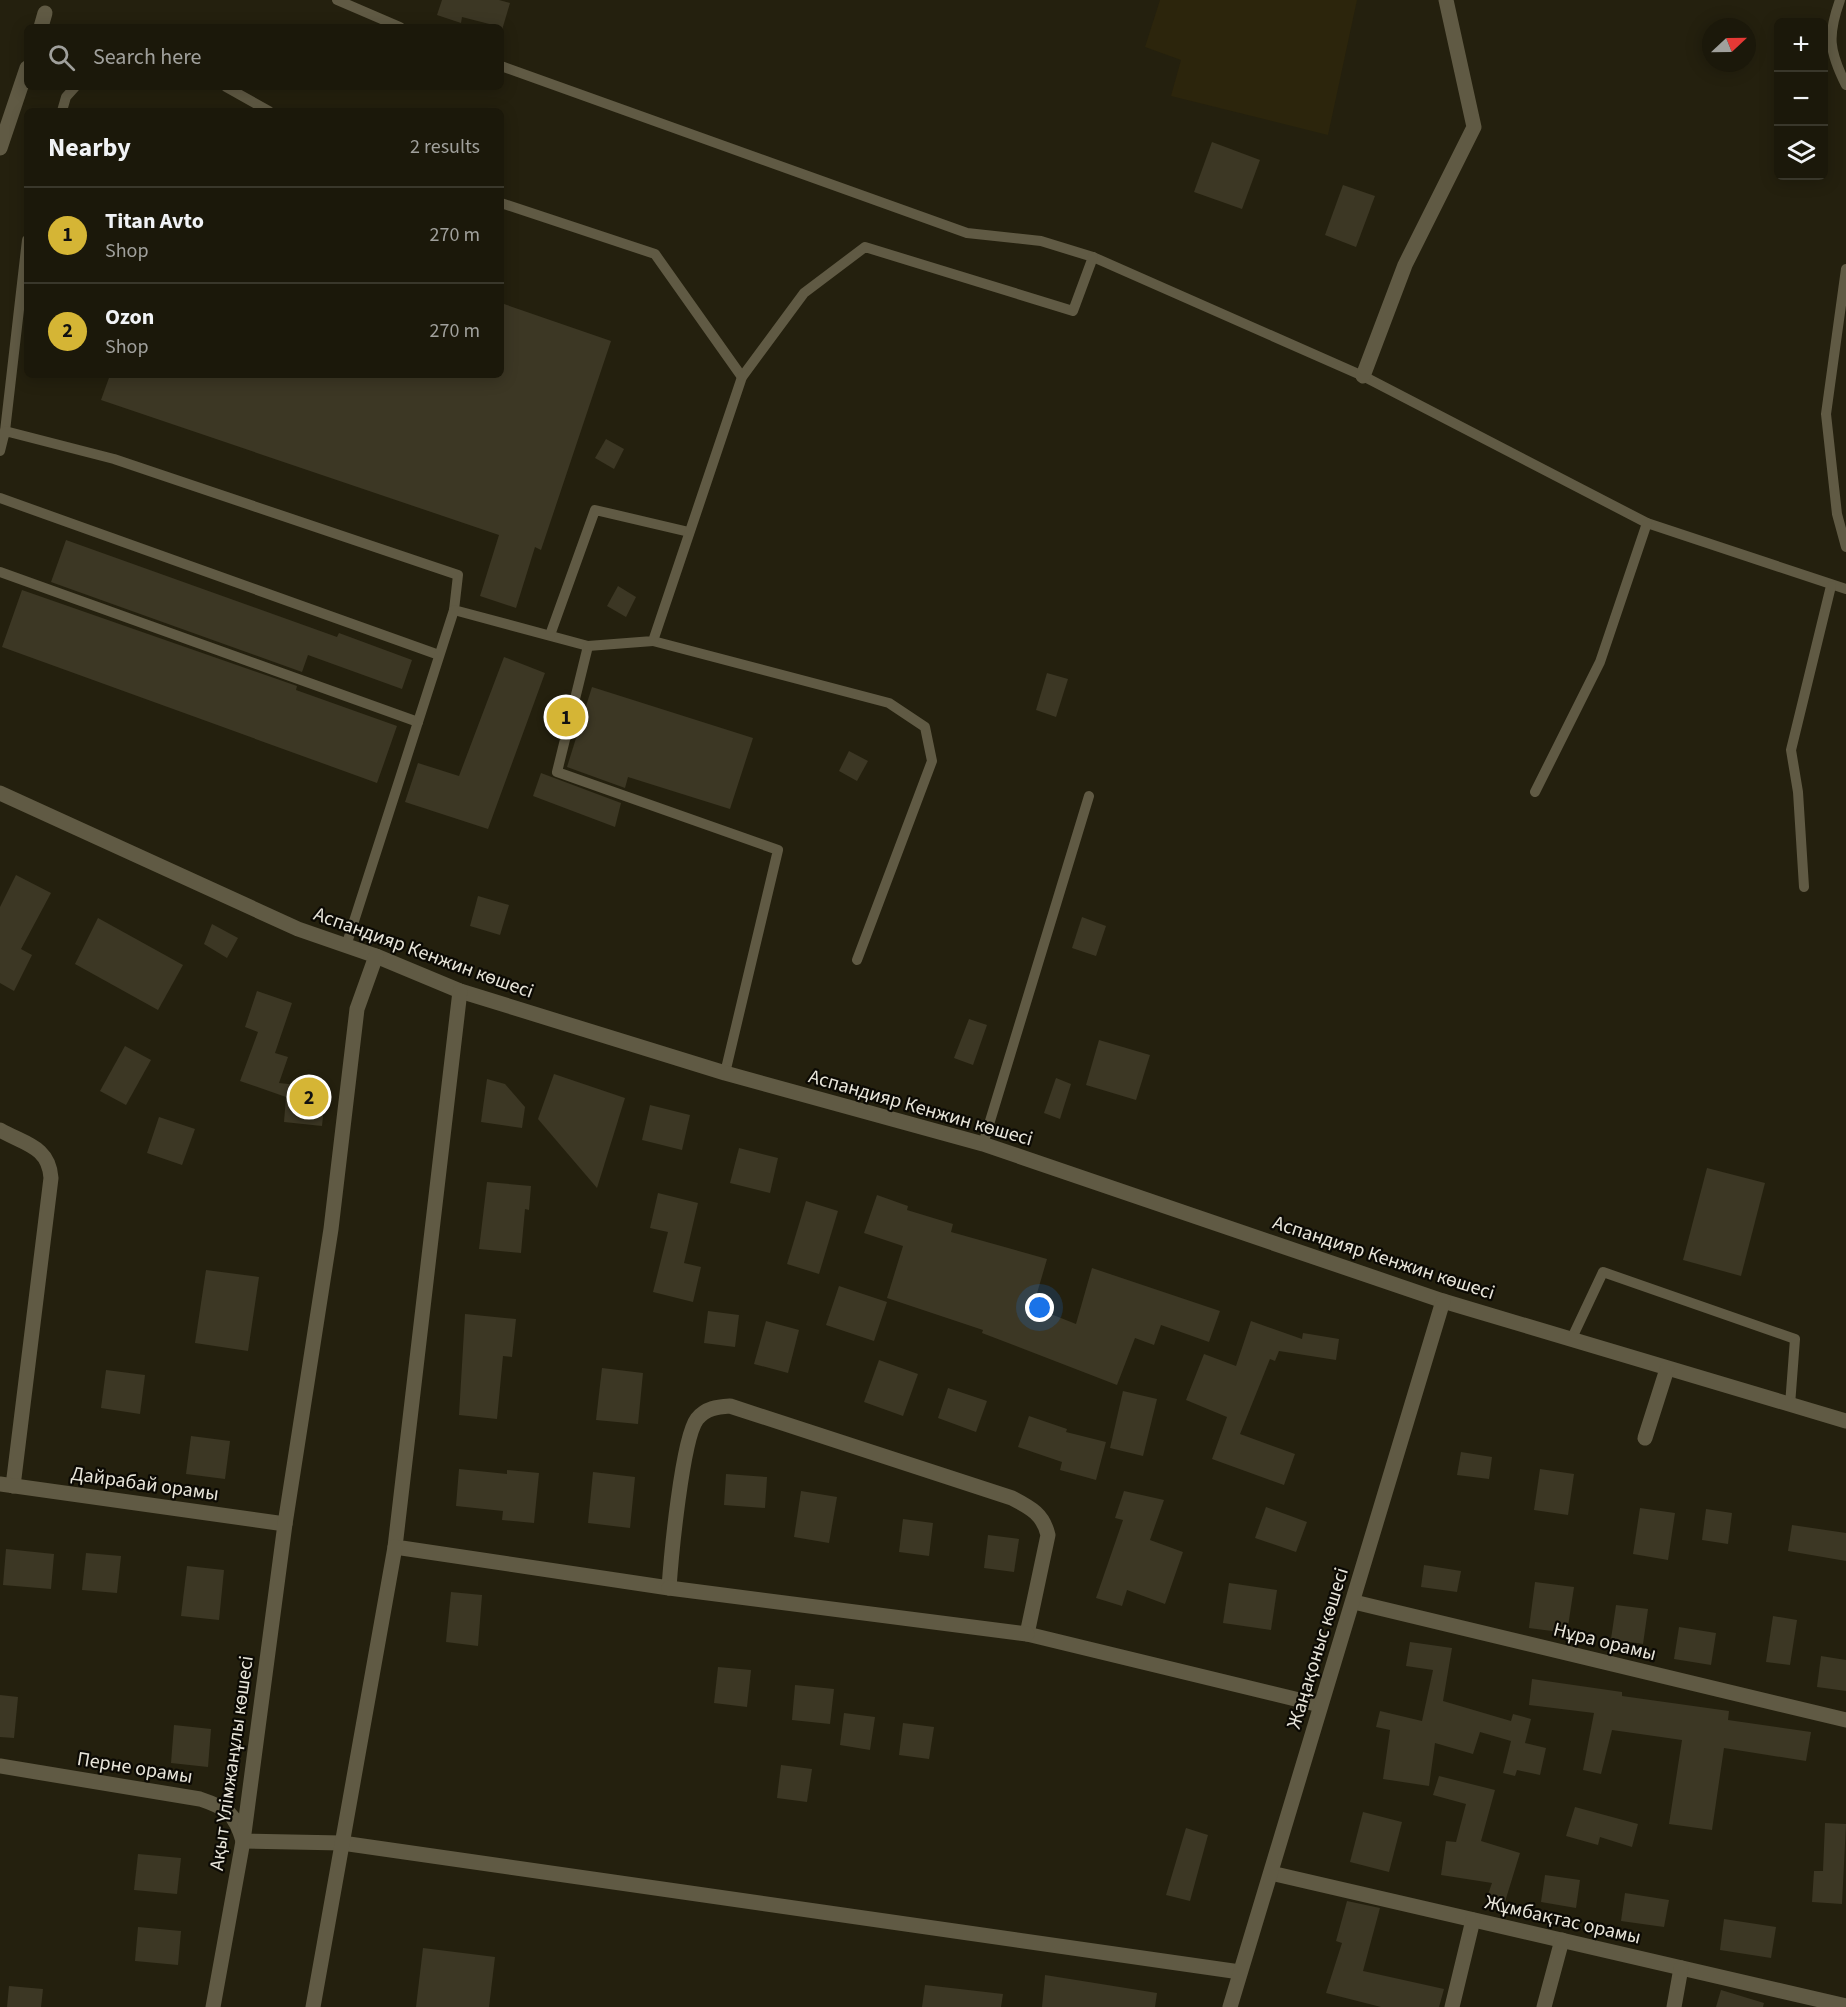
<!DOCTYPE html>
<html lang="en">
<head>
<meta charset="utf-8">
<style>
	:root { --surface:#1b180a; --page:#242113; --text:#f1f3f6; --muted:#a0a09c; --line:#39372b; --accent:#d5b535 }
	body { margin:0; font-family:"Source Sans 3",sans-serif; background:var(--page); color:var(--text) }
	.controls { position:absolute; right:18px; top:18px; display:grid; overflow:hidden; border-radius:9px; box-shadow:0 3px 15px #0003 }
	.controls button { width:54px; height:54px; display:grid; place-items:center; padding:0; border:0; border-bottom:2px solid var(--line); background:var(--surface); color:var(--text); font:30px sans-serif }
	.compass { position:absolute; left:1702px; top:18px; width:54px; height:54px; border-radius:50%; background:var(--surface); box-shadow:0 3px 15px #0003; rotate:68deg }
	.you { position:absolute; left:1040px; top:1308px; width:21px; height:21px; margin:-15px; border:4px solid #fff; border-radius:50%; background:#1a73e8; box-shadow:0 0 0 9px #1a73e833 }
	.badge { display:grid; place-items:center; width:39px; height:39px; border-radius:50%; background:var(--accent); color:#111; font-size:20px; font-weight:700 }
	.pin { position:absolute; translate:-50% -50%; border:3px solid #fff; box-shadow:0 2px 6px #0006 }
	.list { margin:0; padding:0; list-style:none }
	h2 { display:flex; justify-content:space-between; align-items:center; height:78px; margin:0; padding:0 24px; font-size:26px }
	h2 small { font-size:20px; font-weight:400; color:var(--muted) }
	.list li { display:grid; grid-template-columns:39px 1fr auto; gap:18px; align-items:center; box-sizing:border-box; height:96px; padding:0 24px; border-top:2px solid var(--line) }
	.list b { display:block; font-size:22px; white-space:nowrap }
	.list p { margin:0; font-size:20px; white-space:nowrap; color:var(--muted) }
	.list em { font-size:20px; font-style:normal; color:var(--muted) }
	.icon { flex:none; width:33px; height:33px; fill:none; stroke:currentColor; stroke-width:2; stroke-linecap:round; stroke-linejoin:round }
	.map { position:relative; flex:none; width:1846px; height:2007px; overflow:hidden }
	.search { position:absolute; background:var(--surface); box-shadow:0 3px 15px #0003; left:24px; top:24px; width:480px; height:66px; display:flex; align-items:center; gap:15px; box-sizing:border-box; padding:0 21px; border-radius:9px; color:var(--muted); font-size:22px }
	.panel { position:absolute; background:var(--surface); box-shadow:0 3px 15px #0003; left:24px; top:108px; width:480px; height:270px; border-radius:9px }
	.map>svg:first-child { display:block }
	.built { fill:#2c250c }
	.building { fill:#3c3724 }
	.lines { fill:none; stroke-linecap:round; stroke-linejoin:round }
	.service { stroke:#605a44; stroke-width:10 }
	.minor { stroke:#605a44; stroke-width:15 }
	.labels { text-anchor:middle; stroke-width:4.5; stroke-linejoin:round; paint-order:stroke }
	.street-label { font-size:20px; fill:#e8e5da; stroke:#0c0a04 }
</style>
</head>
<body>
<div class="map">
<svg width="1846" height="2007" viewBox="0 0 1846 2007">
	<rect width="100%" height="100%" fill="#24200e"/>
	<!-- built -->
	<path class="built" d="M1160,0h197l-29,135 -157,-39 10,-36 -36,-13z"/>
	<!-- building -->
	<g class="building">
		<path d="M442,0h57l11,3 -8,27 -1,-3 -39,-10 -1,6 -24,-8z"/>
		<path d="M1212,142l48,18 -18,49 -48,-17z"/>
		<path d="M1343,185l32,11 -19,51 -31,-12z"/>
		<path d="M501,303l110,38 -70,209 -6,-3 -19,61 -36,-12 19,-61 -398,-135 9,-25h391z"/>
		<path d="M606,439l18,10 -10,20 -19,-11z"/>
		<path d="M66,540l271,97 2,-4 73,27 -10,29 -94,-34 -6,17 -251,-90z"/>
		<path d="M618,586l18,11 -10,20 -19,-11z"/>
		<path d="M22,590l275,96 -1,4 101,36 -20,57 -375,-136z"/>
		<path d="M504,657l41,16 -57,156 -83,-27 13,-39 41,13z"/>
		<path d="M1047,673l21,6 -12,38 -20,-7z"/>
		<path d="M592,687l161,51 -23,71 -102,-32 -3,11 -58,-21z"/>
		<path d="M849,751l19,10 -11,20 -18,-10z"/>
		<path d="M541,773l80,30 -6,24 -82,-31z"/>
		<path d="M16,875l35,18 -30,56 11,6 -18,36 -14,-8v-76z"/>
		<path d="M478,896l31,9 -9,30 -30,-9z"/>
		<path d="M1082,917l24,9 -10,30 -24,-8z"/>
		<path d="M98,918l85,47 -25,45 -83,-46z"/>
		<path d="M212,924l26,14 -11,20 -23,-14z"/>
		<path d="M257,991l35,12 -17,50 13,4 -9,26 47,5 -4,38 -38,-4 2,-25 -46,-16 18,-49 -13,-5z"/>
		<path d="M969,1019l18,6 -14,40 -19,-7z"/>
		<path d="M1099,1040l51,15 -14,45 -50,-15z"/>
		<path d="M125,1046l26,14 -25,45 -26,-14z"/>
		<path d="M554,1074l71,24 -28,90 -59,-69z"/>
		<path d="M1056,1078l15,6 -11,35 -16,-6z"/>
		<path d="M487,1079l18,5 20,23 -3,21 -41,-6z"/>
		<path d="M650,1105l40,10 -8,35 -40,-10z"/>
		<path d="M159,1117l36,12 -13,36 -35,-12z"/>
		<path d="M739,1148l39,10 -8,35 -40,-10z"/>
		<path d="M1707,1168l58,15 -24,93 -58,-16z"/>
		<path d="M487,1182l44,4 -2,24 -4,-1 -4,44 -42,-4z"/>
		<path d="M658,1193l40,10 -14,60 17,4 -8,35 -40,-10 15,-60 -18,-4z"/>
		<path d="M877,1195l31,11 -1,4 46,14 -2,8 96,27 -14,48 43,17 16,-56 128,43 -11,31 -48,-17 -7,20 -19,-7 -18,47 -135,-52 1,-3 -96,-32 16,-52 -39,-13z"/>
		<path d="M806,1201l32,10 -19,63 -32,-10z"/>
		<path d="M206,1270l53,7 -11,74 -53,-8z"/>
		<path d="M839,1286l48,16 -13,39 -48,-16z"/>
		<path d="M708,1311l31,4 -4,32 -31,-4z"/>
		<path d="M465,1314l51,5 -4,38 -9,-1 -6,63 -38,-4z"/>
		<path d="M766,1321l33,9 -11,43 -34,-9z"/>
		<path d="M1251,1321l51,18 1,-6 36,6 -3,21 -57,-9 -4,10 -5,-2 -30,75 55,20 -11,31 -72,-26 15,-42 -41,-17 18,-46 32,12z"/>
		<path d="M879,1360l39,14 -15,42 -39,-14z"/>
		<path d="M602,1368l41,5 -5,51 -42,-4z"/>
		<path d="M106,1370l39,5 -5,39 -39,-6z"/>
		<path d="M948,1388l39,13 -11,31 -38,-14z"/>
		<path d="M1123,1391l34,8 -14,57 -33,-8z"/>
		<path d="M1029,1416l38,13 -1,3 40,10 -10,38 -36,-10 2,-8 -44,-15z"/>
		<path d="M191,1436l39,5 -5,38 -39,-5z"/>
		<path d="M1461,1452l31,5 -3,22 -32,-4z"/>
		<path d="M459,1469l48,5v-4l32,3 -5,50 -32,-3 1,-9 -47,-5z"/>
		<path d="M1540,1469l34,5 -6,41 -34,-5z"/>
		<path d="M593,1472l42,5 -5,51 -42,-5z"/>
		<path d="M726,1474l41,3 -2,31 -41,-3z"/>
		<path d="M801,1491l36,6 -8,46 -35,-6z"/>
		<path d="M1124,1491l40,9 -14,40 33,12 -18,52 -38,-14 -5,16 -26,-8 27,-78 -8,-2z"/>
		<path d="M1266,1507l41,15 -11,30 -41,-14z"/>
		<path d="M1640,1508l35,5 -7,47 -35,-6z"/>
		<path d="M1706,1509l26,4 -4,31 -26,-4z"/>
		<path d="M903,1519l30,4 -4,33 -30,-4z"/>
		<path d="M1792,1525l54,8v28l-58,-10z"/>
		<path d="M988,1535l31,4 -5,33 -30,-4z"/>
		<path d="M6,1549l48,5 -3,35 -48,-4z"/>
		<path d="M86,1553l35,3 -4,37 -35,-3z"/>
		<path d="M1424,1565l37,6 -4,21 -36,-5z"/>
		<path d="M187,1566l37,4 -5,50 -38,-4z"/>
		<path d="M1535,1582l39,5 -7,46 -38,-5z"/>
		<path d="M1229,1583l48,7 -6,40 -48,-7z"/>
		<path d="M451,1592l31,3 -4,51 -32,-4z"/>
		<path d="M1616,1605l32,4 -5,35 -32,-5z"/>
		<path d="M1773,1616l24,4 -7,45 -24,-3z"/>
		<path d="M1679,1627l37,6 -5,32 -37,-6z"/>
		<path d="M1410,1642l42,6 -9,53 68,20 2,-7 18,5 -6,24 21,5 -6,27 -23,-5 -2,6 -12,-3 8,-32 -31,-9 -7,22 -38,-11 -6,43 -46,-7 7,-49 -14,-3 4,-16 42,10 11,-51 -27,-4z"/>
		<path d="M1821,1656l25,4v31l-29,-4z"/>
		<path d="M718,1667l33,3 -4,37 -33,-4z"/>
		<path d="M1532,1679l90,13v4l107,15 -1,9 83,12 -5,29 -82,-13 -12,82 -43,-6 13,-84 -70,-10 -11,44 -18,-4 11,-57 -65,-8z"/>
		<path d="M795,1685l39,4 -4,35 -38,-4z"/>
		<path d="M0,1695l18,2 -4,41 -14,-1z"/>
		<path d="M844,1713l31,4 -5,33 -30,-5z"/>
		<path d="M903,1723l31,4 -5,32 -30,-4z"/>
		<path d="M174,1725l37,4 -3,38 -37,-4z"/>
		<path d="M781,1765l31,4 -5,33 -30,-4z"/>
		<path d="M1439,1776l56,14 -14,51 39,12 -16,52 -18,-5 6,-17 -51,-8 5,-34 10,1 10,-38 -33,-9z"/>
		<path d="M1575,1807l63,17 -6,23 -32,-10 -2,8 -32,-9z"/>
		<path d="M1363,1812l39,10 -13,50 -39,-10z"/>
		<path d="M1825,1823l21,1 -4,80 -30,-2 2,-31h9z"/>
		<path d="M1186,1828l22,7 -18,66 -24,-6z"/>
		<path d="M138,1854l43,4 -4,36 -43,-4z"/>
		<path d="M1545,1875l35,5 -4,28 -35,-6z"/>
		<path d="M1625,1893l44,7 -5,27 -43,-6z"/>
		<path d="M1347,1901l33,7 -17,63 81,18 -5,18h-58l-55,-14 16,-50 -6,-2z"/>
		<path d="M1724,1919l52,8 -5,31 -51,-8z"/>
		<path d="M138,1927l43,4 -3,34 -43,-4z"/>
		<path d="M423,1948l72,9 -6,50h-73z"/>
		<path d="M1045,1975l112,18 -2,14h-113z"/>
		<path d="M925,1985l78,9 -2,13h-79z"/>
		<path d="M9,1986l34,3 -2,18h-34z"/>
		<path d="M1721,1990l43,13 -1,4h-47z"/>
	</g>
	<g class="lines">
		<!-- service -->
		<g class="service">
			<path d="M337,0l63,27"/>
			<path d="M1840,0c-13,36 -11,51 6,85"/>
			<path d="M501,66l466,167 74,8 52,16 270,119 284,147 199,66"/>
			<path d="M226,87l43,24"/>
			<path d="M62,111l4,-14 9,-10"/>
			<path d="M501,203l154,51 87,123"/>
			<path d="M1846,269l-20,145 11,100 9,33"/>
			<path d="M5,431l22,-191"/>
			<path d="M0,451l5,-20 109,28 344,116 -4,35 134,36 -31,126 221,78 -53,223"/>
			<path d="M0,498l439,157"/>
			<path d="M0,572l418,150"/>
			<path d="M550,635l45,-125 94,22"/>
			<path d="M653,641l236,62 36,24 7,34 -75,199"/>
			<path d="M588,646l65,-5 89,-264 62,-84 61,-46 208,64 20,-54"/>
			<path d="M1535,792l65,-130 47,-139"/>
			<path d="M1804,887l-6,-95 -7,-42 40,-164"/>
			<path d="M346,946l108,-336"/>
			<path d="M983,1144l106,-348"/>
			<path d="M1571,1340l32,-68 192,67 -5,66"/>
		</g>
		<!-- minor -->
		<g class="minor">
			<path d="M41,27l4,-14"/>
			<path d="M0,148l27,-80"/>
			<path d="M1363,376l42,-111 69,-138 -28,-127"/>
			<path d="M0,793l298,136 78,27 84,35 265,82 258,71 460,157 403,120"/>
			<path d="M460,991l-65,556 274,41c2,-30 13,-149 28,-169 9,-11 20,-12 33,-13l282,92c19,10 31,16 36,37l-21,99 293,71"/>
			<path d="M0,1130c24,14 49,16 51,48l-38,308"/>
			<path d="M1645,1438l22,-69"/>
			<path d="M0,1484l285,40"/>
			<path d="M669,1588l358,46"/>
			<path d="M1354,1602l492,118"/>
			<path d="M0,1766l200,33c27,9 35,14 43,42l99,2 898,129"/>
			<path d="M1271,1873l575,133"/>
			<path d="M213,2007l30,-166 42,-317 46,-295 26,-220 19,-53"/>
			<path d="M313,2007l82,-460"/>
			<path d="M1230,2007l213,-706"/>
			<path d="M1452,2007l21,-87"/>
			<path d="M1544,2007l18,-67"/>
			<path d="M1674,2007l7,-39"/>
		</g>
	</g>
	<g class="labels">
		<!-- street labels -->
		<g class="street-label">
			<text transform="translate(424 952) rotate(20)" y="7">Аспандияр Кенжин көшесі</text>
			<text transform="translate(921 1107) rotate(16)" y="7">Аспандияр Кенжин көшесі</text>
			<text transform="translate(1384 1257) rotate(18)" y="7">Аспандияр Кенжин көшесі</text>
			<text transform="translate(145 1483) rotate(8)" y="7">Дайрабай орамы</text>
			<text transform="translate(1605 1641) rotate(14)" y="7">Нұра орамы</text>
			<text transform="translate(1317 1648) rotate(-73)" y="7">Жаңақоныс көшесі</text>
			<text transform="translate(231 1763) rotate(-82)" y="7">Ақыт Үлімжанұлы көшесі</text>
			<text transform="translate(135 1767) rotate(9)" y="7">Перне орамы</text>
			<text transform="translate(1563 1919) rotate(13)" y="7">Жұмбақтас орамы</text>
		</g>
	</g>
</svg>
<div class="controls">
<button>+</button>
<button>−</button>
<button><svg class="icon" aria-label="layers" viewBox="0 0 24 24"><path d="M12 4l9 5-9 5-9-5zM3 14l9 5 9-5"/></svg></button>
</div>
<svg class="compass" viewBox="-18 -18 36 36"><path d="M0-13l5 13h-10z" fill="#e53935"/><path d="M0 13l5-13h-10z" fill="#a0a09c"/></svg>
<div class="you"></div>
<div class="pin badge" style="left:566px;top:717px">1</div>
<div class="pin badge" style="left:309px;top:1097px">2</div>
<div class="search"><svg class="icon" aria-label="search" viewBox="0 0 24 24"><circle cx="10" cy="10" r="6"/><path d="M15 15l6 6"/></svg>Search here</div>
<section class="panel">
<h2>Nearby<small>2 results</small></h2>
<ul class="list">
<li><span class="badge">1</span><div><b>Titan Avto</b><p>Shop</p></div><em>270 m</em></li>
<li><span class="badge">2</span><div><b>Ozon</b><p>Shop</p></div><em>270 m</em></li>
</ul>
</section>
</div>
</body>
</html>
